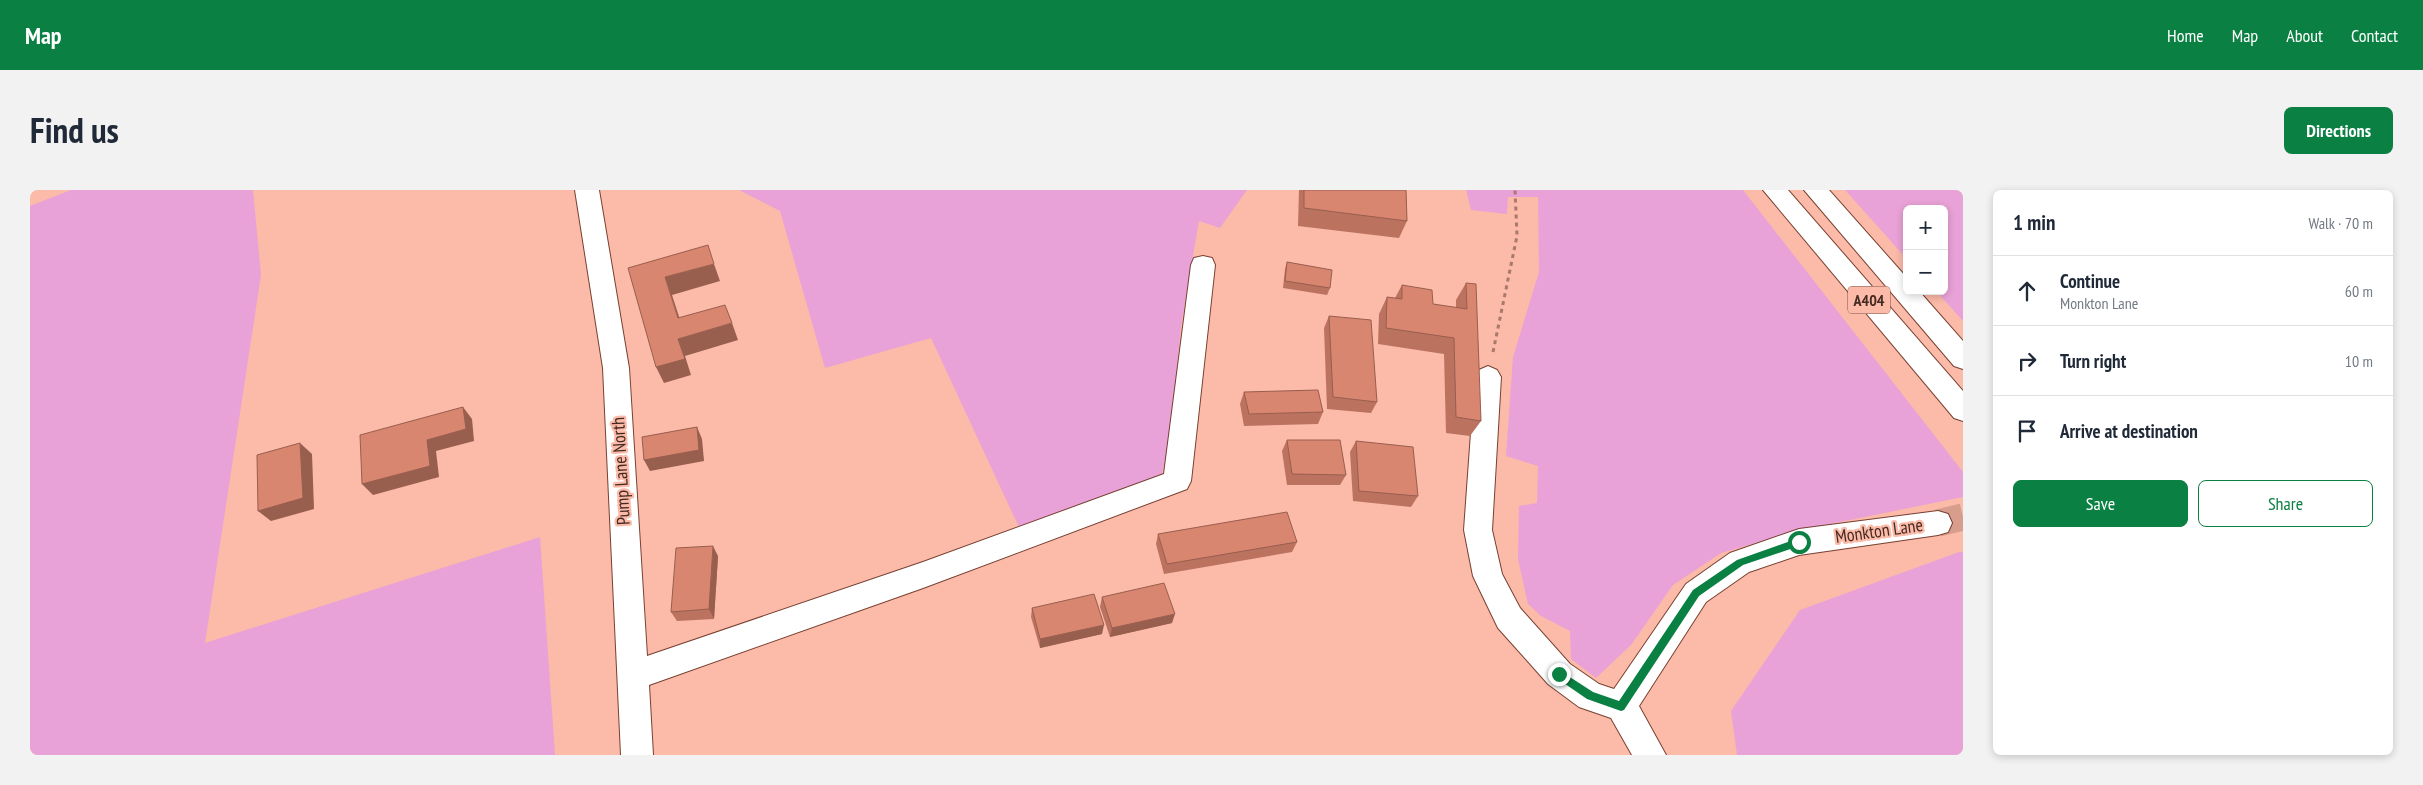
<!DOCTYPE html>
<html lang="en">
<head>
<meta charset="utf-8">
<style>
	:root { --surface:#fff; --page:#f2f2f3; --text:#1f2937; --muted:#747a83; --line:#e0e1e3; --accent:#0b8043 }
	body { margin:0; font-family:"PT Sans Narrow",sans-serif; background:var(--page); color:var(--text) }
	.controls { position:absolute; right:15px; top:15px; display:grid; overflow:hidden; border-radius:8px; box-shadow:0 2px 8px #0003 }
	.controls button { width:45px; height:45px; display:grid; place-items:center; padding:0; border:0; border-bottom:1px solid var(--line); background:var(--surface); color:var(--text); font:25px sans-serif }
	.stop { position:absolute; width:15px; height:15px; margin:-11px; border:4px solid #0b8043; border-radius:50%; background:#fff }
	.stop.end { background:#0b8043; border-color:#fff; box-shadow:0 1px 5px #0008 }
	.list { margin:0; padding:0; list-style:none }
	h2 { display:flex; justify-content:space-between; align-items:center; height:65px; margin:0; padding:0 20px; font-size:21px }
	h2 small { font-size:16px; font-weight:400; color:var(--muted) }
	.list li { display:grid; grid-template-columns:32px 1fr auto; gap:15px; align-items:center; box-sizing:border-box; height:70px; padding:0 20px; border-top:1px solid var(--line) }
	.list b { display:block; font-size:19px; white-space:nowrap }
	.list p { margin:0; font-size:16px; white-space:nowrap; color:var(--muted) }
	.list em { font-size:16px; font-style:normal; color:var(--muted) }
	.actions { display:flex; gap:10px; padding:15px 20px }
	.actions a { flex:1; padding:11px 0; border:1px solid var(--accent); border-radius:8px; text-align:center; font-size:18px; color:var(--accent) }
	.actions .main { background:var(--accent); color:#fff }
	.icon { flex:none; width:28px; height:28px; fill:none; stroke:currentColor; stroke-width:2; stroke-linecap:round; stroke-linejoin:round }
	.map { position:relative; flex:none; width:1933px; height:565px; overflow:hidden; border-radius:8px }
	header { display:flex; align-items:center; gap:30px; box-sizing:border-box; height:70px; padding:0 25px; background:var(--accent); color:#fff }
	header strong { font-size:24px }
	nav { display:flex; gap:28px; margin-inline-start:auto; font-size:18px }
	.intro { display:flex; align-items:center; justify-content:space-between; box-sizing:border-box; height:120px; padding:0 30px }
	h1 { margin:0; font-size:35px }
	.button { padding:12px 22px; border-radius:8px; background:var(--accent); color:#fff; font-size:18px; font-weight:700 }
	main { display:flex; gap:30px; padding:0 30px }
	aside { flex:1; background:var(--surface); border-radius:8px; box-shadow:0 2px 8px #0003 }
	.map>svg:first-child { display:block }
	.green { fill:#e9a2d7 }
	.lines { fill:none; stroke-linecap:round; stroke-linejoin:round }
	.minor-tunnel { stroke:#d79d8d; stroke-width:27; stroke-dasharray:27 14; stroke-linecap:butt }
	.minor-casing { stroke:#774031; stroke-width:2 }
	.trunk-casing { stroke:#774031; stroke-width:2 }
	.path { stroke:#a9796c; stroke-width:3; stroke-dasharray:4 4; stroke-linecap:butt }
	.minor { fill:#fff; fill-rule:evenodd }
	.trunk { fill:#fff; fill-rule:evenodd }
	.wall { fill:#bb7360 }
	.shaded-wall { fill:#985e4e }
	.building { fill:#d98670; stroke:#985e4e }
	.route { fill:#0b8043 }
	.labels { text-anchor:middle; stroke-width:4.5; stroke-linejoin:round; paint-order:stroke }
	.shield { fill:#fcbaa8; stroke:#7a554b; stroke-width:1 }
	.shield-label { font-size:16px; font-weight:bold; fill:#432a23 }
	.street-label { font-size:18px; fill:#432a23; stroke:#fcbaa8 }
</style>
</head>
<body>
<header>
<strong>Map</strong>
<nav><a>Home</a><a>Map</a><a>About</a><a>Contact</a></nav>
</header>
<div class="intro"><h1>Find us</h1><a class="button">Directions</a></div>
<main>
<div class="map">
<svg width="1933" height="565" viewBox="0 0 1933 565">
	<rect width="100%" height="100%" fill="#fcbaa8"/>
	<!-- green -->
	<g class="green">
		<path d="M41,0h182l8,85 -56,368 335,-106 15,218h-525v-549z"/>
		<path d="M709,0h508l-27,38 -21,-7 -18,105 -11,114 -9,37 -137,61 -93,-200 -106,30 -45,-157z"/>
		<path d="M1436,0h277l220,282v25l-162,33 -80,23 -48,32 -42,60 -35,33 -25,-19 -1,-28 -29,-15 -13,-12 -10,-45 1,-53 18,-3 1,-37 -32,-10 7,-99 26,-85 -1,-75h-30l-1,17 -36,-4z"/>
		<path d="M1815,0h118v131l-27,-30h8v-82h-37v50z"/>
		<path d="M1929,362h4v203h-226l-6,-44 69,-101z"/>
	</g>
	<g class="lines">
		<!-- minor-tunnel -->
		<path class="minor-tunnel" d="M1908,333l25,-6"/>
		<defs>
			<g id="minor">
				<path d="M545,0h24l30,178 18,288 276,-94 241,-88 27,-209 3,-7 9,-2 9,2 3,7 -24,216 -4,8 -264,99 -274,97 4,70h-32l-18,-387z"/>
				<path d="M1458,176l9,4 4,7 -9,153 10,44 18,34 50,56 29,20 15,5 72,-105 44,-31 69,-24 139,-18 10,3 4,9 -4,9 -10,3 -139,20 -50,17 -43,30 -67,104 27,49h-34l-21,-37 -32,-11 -31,-23 -50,-56 -25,-52 -9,-46 11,-153 4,-7z"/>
			</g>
			<g id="trunk">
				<path d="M1733,0h25l175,201v30l-9,-3z"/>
				<path d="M1774,0h25l78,88v13h12l44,50v28l-9,-3z"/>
			</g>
		</defs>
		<!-- minor casing -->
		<use href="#minor" class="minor-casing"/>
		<!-- trunk casing -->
		<use href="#trunk" class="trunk-casing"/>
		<!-- path -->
		<path class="path" d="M1463,162l24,-116 -2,-46"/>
		<!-- minor -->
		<use href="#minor" class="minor"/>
		<!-- trunk -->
		<use href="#trunk" class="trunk"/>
	</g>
	<!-- wall -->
	<g class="wall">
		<path d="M1269,0h107l1,31 -8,17 -101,-12z"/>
		<path d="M1257,72l43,26 -3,7 -44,-7 2,-19z"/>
		<path d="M1436,93l15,138 -11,15 -24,-3 -2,-79 -66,-10 1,-30 8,-17 8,1 7,-13 31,19 23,4v-8z"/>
		<path d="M1299,126l48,86 -6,11 -44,-4 -3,-81z"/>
		<path d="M1214,202l79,20 -5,12 -74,2 -4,-22z"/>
		<path d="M1257,250l59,35 -6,10h-53l-5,-34z"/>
		<path d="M1326,251l62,55 -7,11 -58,-6 -3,-49z"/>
		<path d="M1128,344l139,8 -5,10 -128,22 -8,-30z"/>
		<path d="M688,366l-4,63 -37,2 -6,-9z"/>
		<path d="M1072,407l70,26 -62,14 -10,-30z"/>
		<path d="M1002,418l70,26 -62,14 -9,-31z"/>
	</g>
	<!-- shaded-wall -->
	<g class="shaded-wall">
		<path d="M684,74l6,17 -48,14 13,40 -7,-17 -13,-41z"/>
		<path d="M702,133l6,17 -53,16 6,19 -27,8 -8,-16 22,-28z"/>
		<path d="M433,217l9,12 2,22 -38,10 3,26 -66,18 -11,-11 65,-44z"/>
		<path d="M667,237l5,12 2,22 -54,10 -6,-11z"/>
		<path d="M270,253l12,11 2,55 -43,12 -13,-10z"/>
		<path d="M683,356l5,10 -4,63 -5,-10z"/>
		<path d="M1145,424l-3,9 -62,14 2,-9z"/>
		<path d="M1074,435l-2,9 -62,14v-9z"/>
	</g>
	<!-- building -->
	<g class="building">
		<path d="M1274,0h102l1,31 -103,-13z"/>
		<path d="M678,55l6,19 -49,13 13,41 47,-13 7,18 -54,16 7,20 -29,8 -28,-99z"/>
		<path d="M1257,72l45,8 -2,18 -45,-7z"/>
		<path d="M1436,93l10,1 5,137 -25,-4 -2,-79 -68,-10 1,-31 15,2v-14l30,5 1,14 34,5z"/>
		<path d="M1299,126l42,4 6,82 -44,-5z"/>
		<path d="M1288,200l5,22 -74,2 -5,-22z"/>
		<path d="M433,217l3,22 -39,11 3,26 -68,18 -2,-49z"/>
		<path d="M667,237l2,23 -55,10 -2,-23z"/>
		<path d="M1257,250h53l6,35 -54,-1z"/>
		<path d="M1326,251l57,6 5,49 -59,-5z"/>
		<path d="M270,253l3,55 -45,13 -1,-56z"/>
		<path d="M1257,322l10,30 -130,22 -9,-30z"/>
		<path d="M683,356l-4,63 -38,3 5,-64z"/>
		<path d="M1134,393l11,31 -63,14 -10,-31z"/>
		<path d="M1064,404l10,31 -64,14 -8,-31z"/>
	</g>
	<!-- route -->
	<path class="route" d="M1769,348l4,4 -1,3 -59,20 -44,31 -75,114 -3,1 -34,-12 -32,-22v-6l4,-1 34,22 26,9 74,-111 44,-30z"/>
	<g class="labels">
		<!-- shield labels -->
		<rect class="shield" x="1818" y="96.5" width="42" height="27" rx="4"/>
		<g class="shield-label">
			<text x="1839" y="116">A404</text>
		</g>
		<!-- street labels -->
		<g class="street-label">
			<text transform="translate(591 281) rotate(-93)" y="6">Pump Lane North</text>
			<text transform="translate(1849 341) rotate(-8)" y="6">Monkton Lane</text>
		</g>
	</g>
</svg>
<div class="controls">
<button>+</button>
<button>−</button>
</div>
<div class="stop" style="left:1769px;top:352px"></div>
<div class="stop end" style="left:1529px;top:484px"></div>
</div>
<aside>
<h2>1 min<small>Walk · 70 m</small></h2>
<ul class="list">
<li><svg class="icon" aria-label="ahead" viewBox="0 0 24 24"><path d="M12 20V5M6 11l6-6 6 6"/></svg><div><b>Continue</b><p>Monkton Lane</p></div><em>60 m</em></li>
<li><svg class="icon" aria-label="right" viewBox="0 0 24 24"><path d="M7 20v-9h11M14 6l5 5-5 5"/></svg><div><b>Turn right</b></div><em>10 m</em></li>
<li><svg class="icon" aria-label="arrive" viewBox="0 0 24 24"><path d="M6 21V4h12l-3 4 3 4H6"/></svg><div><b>Arrive at destination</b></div></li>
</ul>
<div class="actions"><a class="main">Save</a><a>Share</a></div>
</aside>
</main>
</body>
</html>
